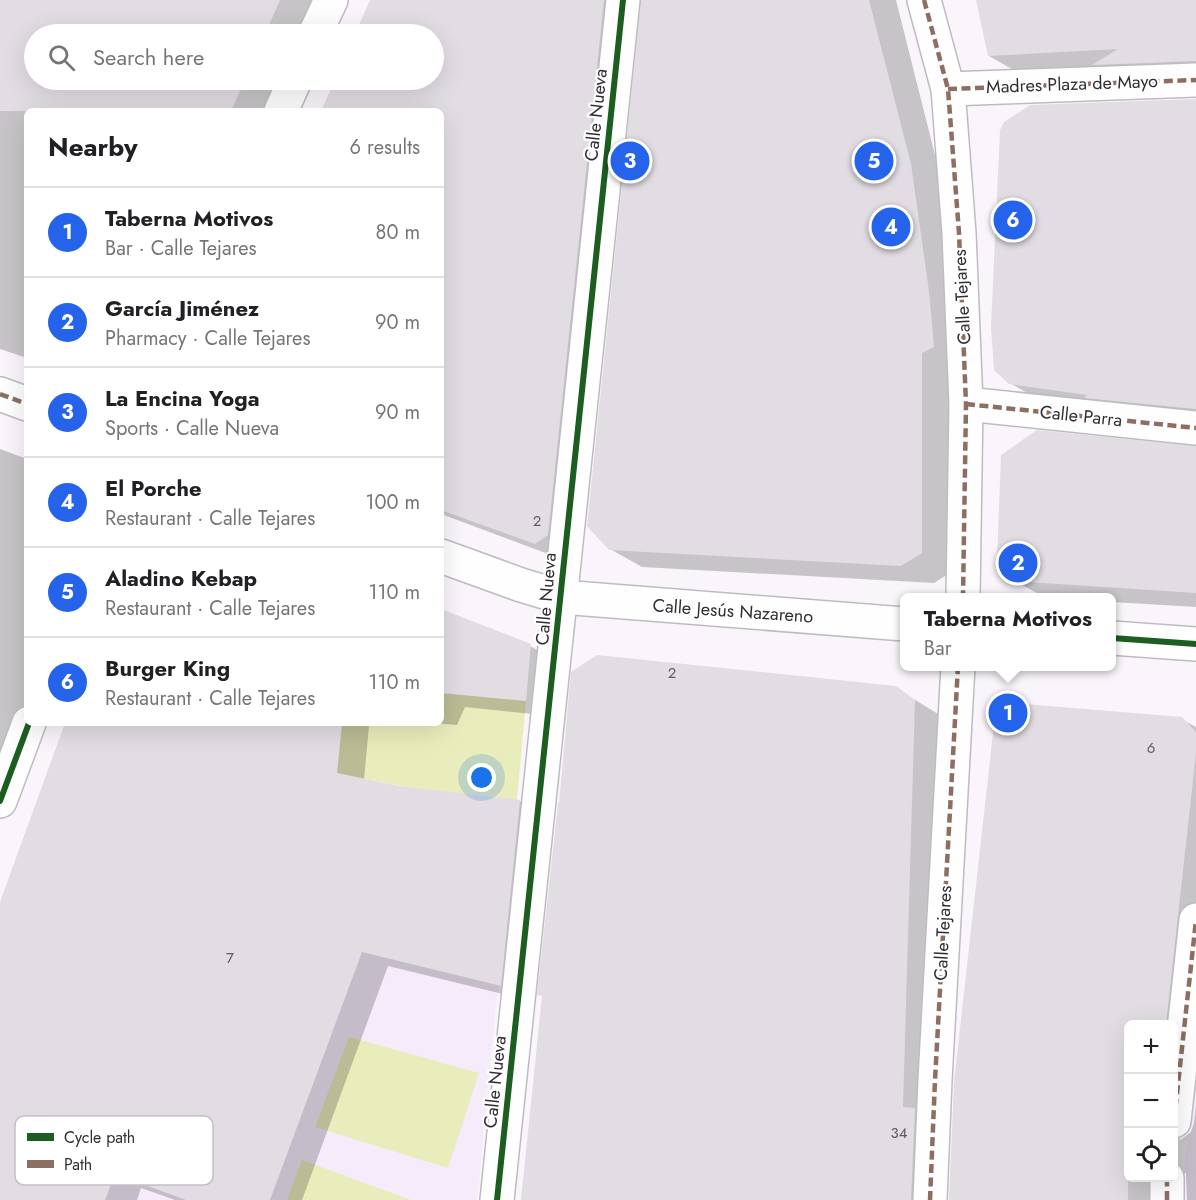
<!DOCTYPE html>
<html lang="en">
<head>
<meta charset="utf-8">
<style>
	:root { --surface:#fff; --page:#f2f2f2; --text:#202124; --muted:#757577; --line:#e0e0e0; --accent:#2563eb }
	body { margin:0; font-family:Jost,sans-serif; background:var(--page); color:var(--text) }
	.controls { position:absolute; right:18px; bottom:18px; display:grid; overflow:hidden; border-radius:9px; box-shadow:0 6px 24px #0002 }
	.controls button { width:54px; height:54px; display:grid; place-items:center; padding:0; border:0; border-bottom:2px solid var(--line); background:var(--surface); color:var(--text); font:30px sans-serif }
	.you { position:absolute; left:482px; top:778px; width:21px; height:21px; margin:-15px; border:4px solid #fff; border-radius:50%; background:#1a73e8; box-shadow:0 0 0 9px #1a73e833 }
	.badge { display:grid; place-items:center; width:39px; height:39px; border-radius:50%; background:var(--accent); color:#fff; font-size:20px; font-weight:700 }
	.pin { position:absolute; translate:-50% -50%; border:3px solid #fff; box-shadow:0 2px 6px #0006 }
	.popup { position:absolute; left:900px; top:593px; width:216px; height:78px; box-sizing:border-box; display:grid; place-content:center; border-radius:9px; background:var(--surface); filter:drop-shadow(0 2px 4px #0005); font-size:20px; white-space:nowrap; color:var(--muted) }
	.popup b { font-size:22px; color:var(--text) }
	.popup::after { content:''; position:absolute; left:50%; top:100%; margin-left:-12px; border:12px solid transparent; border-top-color:var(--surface) }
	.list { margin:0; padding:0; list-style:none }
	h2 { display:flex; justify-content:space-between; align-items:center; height:78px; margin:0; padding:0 24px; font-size:26px }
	h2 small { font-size:20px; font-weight:400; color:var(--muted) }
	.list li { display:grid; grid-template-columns:39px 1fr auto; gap:18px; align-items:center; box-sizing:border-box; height:90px; padding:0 24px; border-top:2px solid var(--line) }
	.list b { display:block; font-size:22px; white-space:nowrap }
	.list p { margin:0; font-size:20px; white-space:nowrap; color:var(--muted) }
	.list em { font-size:20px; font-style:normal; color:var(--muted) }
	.icon { flex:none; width:33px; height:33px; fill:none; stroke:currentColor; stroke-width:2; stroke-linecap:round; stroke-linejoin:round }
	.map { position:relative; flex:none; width:1196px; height:1200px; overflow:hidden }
	.search { position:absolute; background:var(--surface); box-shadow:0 6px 24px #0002; left:24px; top:24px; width:420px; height:66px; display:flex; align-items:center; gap:15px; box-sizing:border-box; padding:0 21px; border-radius:33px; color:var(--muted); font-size:22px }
	.panel { position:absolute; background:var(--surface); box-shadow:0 6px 24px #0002; left:24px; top:108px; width:420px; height:618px; border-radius:9px }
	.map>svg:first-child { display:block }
	.built { fill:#f6ebfb }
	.green { fill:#e9ecbb }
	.shadow { fill:#0003; fill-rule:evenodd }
	.building { fill:#e1dde3 }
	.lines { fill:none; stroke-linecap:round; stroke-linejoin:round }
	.street-casing { stroke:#bfbcc1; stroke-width:36 }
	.street { stroke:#fefefe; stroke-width:33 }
	.quiet { stroke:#8d6e63; stroke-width:4.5; stroke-dasharray:9 4.5; stroke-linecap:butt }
	.cycleway-casing { stroke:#fff; stroke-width:10 }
	.cycleway { stroke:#1b5e20; stroke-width:6 }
	.labels { text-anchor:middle; stroke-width:4.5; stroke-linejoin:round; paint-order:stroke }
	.number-label { font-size:15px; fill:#605b62 }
	.street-label { font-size:18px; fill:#322d34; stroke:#fff }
	.key { fill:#fff; stroke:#c2c0c2; stroke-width:1.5 }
	.key-label { font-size:16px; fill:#322d34 }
</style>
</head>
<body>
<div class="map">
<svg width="1196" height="1200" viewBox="0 0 1196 1200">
	<rect width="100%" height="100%" fill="#f9f5fa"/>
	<!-- built -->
	<g class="built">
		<path d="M342,723l-5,50 167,152 -27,275h-477v-41z"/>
		<path d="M1196,1062v138h-13v-17z"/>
	</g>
	<!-- green -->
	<g class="green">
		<path d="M441,693l85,8 -9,99 -111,-13 -69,-14 5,-50h99z"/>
		<path d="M349,1037l130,36 -31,95 -133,-41z"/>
		<path d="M302,1160l109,40h-124z"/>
	</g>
	<!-- shadow -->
	<g class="shadow">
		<path d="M0,0h317l-15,34h-268v46h248l-14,31h-241v247l-27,-9z"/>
		<path d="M372,0h524l46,183 18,127 -7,261 -19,12 -292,-16 -32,-18 33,-545 -4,3 -4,9 -68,545 -126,-47v-403h-119l14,-31h98v-46h-78z"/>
		<path d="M977,0h219v79l-177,-6 -30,-17z"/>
		<path d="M1196,100v322l-155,-21 -31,-18z"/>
		<path d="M1196,448v159l-84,-5v-4l-68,-1 -31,-17z"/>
		<path d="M0,449l27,10v240l-27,82z"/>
		<path d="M441,611l89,35 27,15 -5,55 -87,-9 -8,18 -25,-2h9z"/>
		<path d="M896,688l42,26 -12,403 9,83h-413z"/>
		<path d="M997,712l184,7 15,8v245l-18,161 2,7 11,-8 3,-9 2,-17v94h-9l-1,-27 -4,1 -11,26h-221l5,-118zM1128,1024h46v154h-46z"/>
		<path d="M67,723h325v3h-23l-5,54 35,8 121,13 26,16 -19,183 -139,-34 -86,234h-127l-34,-12 -4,12h-137v-294z"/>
	</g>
	<!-- building -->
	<g class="building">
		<path d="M0,0h280l-15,34h-231v46h211l-14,31h-231z"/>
		<path d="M370,0h234l-56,535 -13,9 -94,-34v-399h-120l14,-31h99v-46h-79z"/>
		<path d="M641,0h228l42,164 18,127 5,56 -12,6v200l-21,13 -292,-16 -22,-24z"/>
		<path d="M976,0h220v61l-104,4 26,-16 -130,7z"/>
		<path d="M1196,99v310l-112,-11 3,-3 -78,-11 -15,-14 -3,-43 9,-197 4,-8 26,-17z"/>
		<path d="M1037,430l159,16v147l-184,-12 -15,-20 4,-106z"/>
		<path d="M441,609l90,35 -5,57 -85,-8z"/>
		<path d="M597,655l299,31 19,14 -12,407 12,1 -4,92h-390l21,-204 -5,-1 21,-192h1l12,-131z"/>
		<path d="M1014,703l168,14 14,15v21l-30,271h-38v176h-179l5,-118 40,-358 2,-6z"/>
		<path d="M65,723h277l-5,50 62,13 121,14 -19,186 -139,-34 -92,248h-84l-71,-26 -10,26h-105v-298z"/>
	</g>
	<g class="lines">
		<defs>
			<g id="street">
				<path d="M924,0l24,89 11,144 7,171 -3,194"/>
				<path d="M315,34l16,-34"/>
				<path d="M948,89l248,-9"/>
				<path d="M281,111l14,-31"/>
				<path d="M0,394l27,10"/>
				<path d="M966,404l230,24"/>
				<path d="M441,556l80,29 40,12 343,27"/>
				<path d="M1112,638l84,6"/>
				<path d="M0,801l29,-78"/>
				<path d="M1174,1121l22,-201"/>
				<path d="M497,1200l126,-1200"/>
				<path d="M930,1200l5,-120 23,-414"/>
				<path d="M1167,1200v-22"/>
			</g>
		</defs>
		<!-- street casing -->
		<use href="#street" class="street-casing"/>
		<!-- street -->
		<use href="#street" class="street"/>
		<!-- quiet -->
		<g class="quiet">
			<path d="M924,0l24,89 11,144 7,171 -3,194"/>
			<path d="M948,89l248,-9"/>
			<path d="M0,394l27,10"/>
			<path d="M966,404l230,24"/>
			<path d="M1174,1121l22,-201"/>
			<path d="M930,1200l5,-120 23,-414"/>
			<path d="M1167,1200v-22"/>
		</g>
		<defs>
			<g id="cycleway">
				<path d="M1112,638l84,6"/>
				<path d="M0,801l29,-78"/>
				<path d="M497,1200l126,-1200"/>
			</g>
		</defs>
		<!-- cycleway casing -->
		<use href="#cycleway" class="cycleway-casing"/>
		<!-- cycleway -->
		<use href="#cycleway" class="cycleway"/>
	</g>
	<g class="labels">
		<!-- number labels -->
		<g class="number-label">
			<text x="537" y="526">2</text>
			<text x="672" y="678">2</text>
			<text x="1151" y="753">6</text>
			<text x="230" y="963">7</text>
			<text x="899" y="1138">34</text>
		</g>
		<!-- street labels -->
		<g class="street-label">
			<text transform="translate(1072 84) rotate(-2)" y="6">Madres Plaza de Mayo</text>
			<text transform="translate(596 115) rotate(-84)" y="6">Calle Nueva</text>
			<text transform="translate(962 297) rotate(-93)" y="6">Calle Tejares</text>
			<text transform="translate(1081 416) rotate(6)" y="6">Calle Parra</text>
			<text transform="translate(546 599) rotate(-85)" y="6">Calle Nueva</text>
			<text transform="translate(733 611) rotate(4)" y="6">Calle Jesús Nazareno</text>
			<text transform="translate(943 933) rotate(-87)" y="6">Calle Tejares</text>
			<text transform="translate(495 1082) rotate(-84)" y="6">Calle Nueva</text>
		</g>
	</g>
	<!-- legend -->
	<rect x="15" y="1116" width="198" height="69" rx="9" class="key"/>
	<rect x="27" y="1133" width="27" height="8" fill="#1b5e20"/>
	<rect x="27" y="1160" width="27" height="8" fill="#8d6e63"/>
	<g class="key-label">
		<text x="64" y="1143">Cycle path</text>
		<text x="64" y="1170">Path</text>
	</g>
</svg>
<div class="controls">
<button>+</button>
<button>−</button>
<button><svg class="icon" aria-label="locate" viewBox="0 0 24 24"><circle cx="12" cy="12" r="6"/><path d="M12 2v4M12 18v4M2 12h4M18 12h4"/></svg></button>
</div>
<div class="you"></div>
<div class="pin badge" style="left:1008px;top:713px">1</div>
<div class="popup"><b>Taberna Motivos</b>Bar</div>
<div class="pin badge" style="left:1018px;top:563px">2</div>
<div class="pin badge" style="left:630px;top:161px">3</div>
<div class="pin badge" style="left:891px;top:227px">4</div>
<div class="pin badge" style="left:874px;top:161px">5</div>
<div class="pin badge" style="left:1013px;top:220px">6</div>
<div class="search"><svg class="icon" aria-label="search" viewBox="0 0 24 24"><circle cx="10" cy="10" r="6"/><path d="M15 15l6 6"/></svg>Search here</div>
<section class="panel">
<h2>Nearby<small>6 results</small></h2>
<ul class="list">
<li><span class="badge">1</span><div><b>Taberna Motivos</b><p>Bar · Calle Tejares</p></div><em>80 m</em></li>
<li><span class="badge">2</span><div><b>García Jiménez</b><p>Pharmacy · Calle Tejares</p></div><em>90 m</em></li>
<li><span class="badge">3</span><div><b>La Encina Yoga</b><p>Sports · Calle Nueva</p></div><em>90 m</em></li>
<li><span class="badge">4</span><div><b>El Porche</b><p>Restaurant · Calle Tejares</p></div><em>100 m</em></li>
<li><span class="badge">5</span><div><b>Aladino Kebap</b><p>Restaurant · Calle Tejares</p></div><em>110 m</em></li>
<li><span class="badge">6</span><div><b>Burger King</b><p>Restaurant · Calle Tejares</p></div><em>110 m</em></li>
</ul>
</section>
</div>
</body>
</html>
